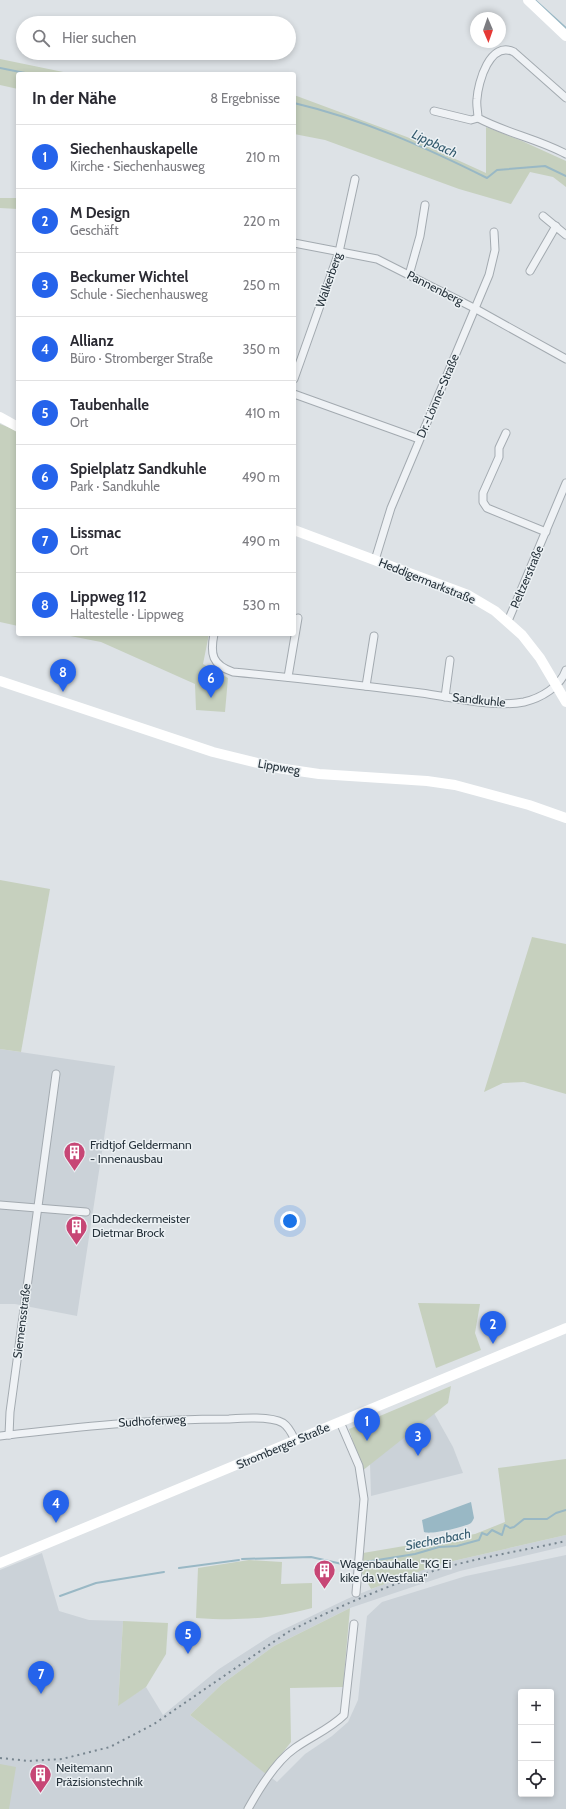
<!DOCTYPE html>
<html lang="de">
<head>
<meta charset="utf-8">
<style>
	:root { --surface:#fff; --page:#f2f2f3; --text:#2b2b33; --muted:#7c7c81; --line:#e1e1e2; --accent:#2563eb }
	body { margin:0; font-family:Cabin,sans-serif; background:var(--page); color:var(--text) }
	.controls { position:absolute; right:12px; bottom:12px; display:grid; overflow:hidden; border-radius:4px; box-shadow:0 2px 6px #0003 }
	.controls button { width:36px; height:36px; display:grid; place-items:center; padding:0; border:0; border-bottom:1px solid var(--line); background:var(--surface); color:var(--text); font:20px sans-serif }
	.compass { position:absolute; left:470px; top:12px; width:36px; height:36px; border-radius:50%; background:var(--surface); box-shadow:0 2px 6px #0003; rotate:178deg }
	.you { position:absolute; left:290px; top:1221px; width:14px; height:14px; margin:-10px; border:3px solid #fff; border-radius:50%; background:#1a73e8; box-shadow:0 0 0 6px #1a73e833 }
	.badge { display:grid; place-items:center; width:26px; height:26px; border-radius:50%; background:var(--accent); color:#fff; font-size:13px; font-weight:700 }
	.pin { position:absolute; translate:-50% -33px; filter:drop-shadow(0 1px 2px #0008) }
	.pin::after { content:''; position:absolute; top:21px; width:14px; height:12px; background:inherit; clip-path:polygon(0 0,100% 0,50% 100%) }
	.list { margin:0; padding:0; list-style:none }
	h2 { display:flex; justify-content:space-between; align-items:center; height:52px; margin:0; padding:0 16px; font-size:17px }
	h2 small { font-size:13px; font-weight:400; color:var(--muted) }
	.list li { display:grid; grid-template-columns:26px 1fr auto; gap:12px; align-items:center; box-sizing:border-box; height:64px; padding:0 16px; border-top:1px solid var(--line) }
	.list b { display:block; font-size:15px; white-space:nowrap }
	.list p { margin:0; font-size:13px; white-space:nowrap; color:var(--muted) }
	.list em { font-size:13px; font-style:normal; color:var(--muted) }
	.icon { flex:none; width:22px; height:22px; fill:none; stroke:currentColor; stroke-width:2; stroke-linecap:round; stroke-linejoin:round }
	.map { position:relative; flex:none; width:566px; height:1809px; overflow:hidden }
	.search { position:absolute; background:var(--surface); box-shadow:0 2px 6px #0003; left:16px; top:16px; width:280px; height:44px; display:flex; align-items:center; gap:10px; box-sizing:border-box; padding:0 14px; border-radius:22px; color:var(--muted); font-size:15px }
	.panel { position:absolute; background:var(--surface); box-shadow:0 2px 6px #0003; left:16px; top:72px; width:280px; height:564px; border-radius:4px }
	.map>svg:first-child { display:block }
	.built { fill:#cbd2d8; fill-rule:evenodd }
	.green { fill:#c6d0be }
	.water { fill:#99b8c5 }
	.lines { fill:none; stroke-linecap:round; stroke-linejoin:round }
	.stream { stroke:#99b8c5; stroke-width:2 }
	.street-casing { stroke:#a3aab0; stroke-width:9 }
	.street { stroke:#eff2f5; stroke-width:7 }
	.secondary { stroke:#fff; stroke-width:10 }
	.rail { stroke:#77858f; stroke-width:2; stroke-dasharray:2 4; stroke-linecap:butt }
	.labels { text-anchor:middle; stroke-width:3; stroke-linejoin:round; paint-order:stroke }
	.street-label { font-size:12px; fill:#27333c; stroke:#ecf1f4 }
	.poi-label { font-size:12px; fill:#27333c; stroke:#ecf1f4; text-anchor:start }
	.water-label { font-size:13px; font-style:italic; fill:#335a6d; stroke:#ecf1f4 }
</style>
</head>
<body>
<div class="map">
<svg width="566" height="1809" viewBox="0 0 566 1809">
	<rect width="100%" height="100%" fill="#dde2e6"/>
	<!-- built -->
	<g class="built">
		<path d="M0,1049l115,17 -38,250 -62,-12h-15z"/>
		<path d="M434,1413l19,34 10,26 -92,23 -1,-32z"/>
		<path d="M566,1535v11l-106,25 -110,37 -76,38 -52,38 -32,31 87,67 28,-28 27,-18 16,-14 10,-22 9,-84 15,-14 84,-26 100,-21v254h-566v-239l42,-17 17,58 30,9 34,1 -5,84 28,-18 17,28 56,-46 53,-34 75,-36 59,-24 34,-11zM521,1692h30v102h-30z"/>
	</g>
	<!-- green -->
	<g class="green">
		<path d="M0,59l73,15h-55v15l-18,-4z"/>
		<path d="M294,95l113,42 79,36v-46l36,14 44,20v26l-13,-10 -23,-5 -19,32 -52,-15 -134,-49 -31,-6z"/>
		<path d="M0,198h18v11l-18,-1z"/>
		<path d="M0,424l18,7v195l-18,-4z"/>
		<path d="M60,634h149l-6,30 25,14 -3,34 -29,-2 -1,-26 -94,-42z"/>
		<path d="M0,880l50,9 -29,163 -21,-3z"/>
		<path d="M532,937l34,7v150l-42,-12 -21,1 -19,9z"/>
		<path d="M418,1303l62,1 -5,29 6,17 -45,18z"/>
		<path d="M451,1386l-3,17 -86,68 -13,-42z"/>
		<path d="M566,1459v76l-126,29 -69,25 -12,-21 4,-15 112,-19 30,-12 -7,-54z"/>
		<path d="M249,1560l33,2 -1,22 31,-1v25c-42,11 -73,13 -116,10l2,-50z"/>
		<path d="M350,1608l-7,79 -53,1 1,54 -25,32 -76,-59 32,-31 52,-38z"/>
		<path d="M123,1621l45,2 -2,31 -20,33 -28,19z"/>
		<path d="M0,1764l16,3 -7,42h-9z"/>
	</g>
	<!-- water -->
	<path class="water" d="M471,1502l3,16c-1,2 -2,4 -3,5 -6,4 -41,12 -47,9l-2,-12z"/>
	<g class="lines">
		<!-- stream -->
		<g class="stream">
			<path d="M536,1l30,27"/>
			<path d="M0,68l30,6"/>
			<path d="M294,103c68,16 131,44 193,75l10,-8 48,-4 21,10"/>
			<path d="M242,1559l69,-2 31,7"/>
			<path d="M365,1562l50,-8 24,-7 18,-1 22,-6 3,-7 5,2 5,-5 10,5 3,-10 5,3 4,-1 10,-8h23l9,-6 10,-3"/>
			<path d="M179,1568l60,-8"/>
			<path d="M60,1596l36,-13 68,-11"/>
		</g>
		<defs>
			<g id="street">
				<path d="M566,98l-52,-46c-24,-12 -36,30 -37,47 -1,6 1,13 1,19 28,15 60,21 88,36"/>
				<path d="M434,111l37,9 7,-2"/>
				<path d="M543,216l23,19"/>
				<path d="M294,243l83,16 99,50 90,50"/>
				<path d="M530,271l26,-45"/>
				<path d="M409,275l11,-39 5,-31"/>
				<path d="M294,379l45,-127 16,-73"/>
				<path d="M294,394l125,45"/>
				<path d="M506,433l-7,15v9l-16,36v9l4,6 59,24"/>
				<path d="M375,560l16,-52 98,-233 6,-25 -1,-18"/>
				<path d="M508,621l58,-138"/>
				<path d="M214,634c-4,20 -2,31 19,38 63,6 125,13 188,21 30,4 74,15 103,9 17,-4 36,-15 42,-32"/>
				<path d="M288,677l10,-59"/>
				<path d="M366,686l8,-50"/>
				<path d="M445,697l5,-37"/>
				<path d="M0,1205l86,7"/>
				<path d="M340,1422l19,44 5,33 -8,94"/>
				<path d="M9,1435l1,-23 46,-338"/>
				<path d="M0,1436c77,-9 151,-17 229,-17 14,-1 42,-3 54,4 6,4 9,11 12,17"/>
				<path d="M248,1809c11,-20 28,-48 47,-61 17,-12 35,-19 49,-33l10,-91"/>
			</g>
		</defs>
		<!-- street casing -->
		<use href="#street" class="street-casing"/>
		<!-- street -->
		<use href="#street" class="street"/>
		<!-- secondary -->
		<g class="secondary">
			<path d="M528,0l38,36"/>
			<path d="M0,417l18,10"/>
			<path d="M294,530l174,65 27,16 27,24 18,23 26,44"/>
			<path d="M0,681l213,71 65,16 41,6 108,7 28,4 74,20 37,13"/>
			<path d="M0,1563l566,-235"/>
		</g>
		<!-- rail -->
		<path class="rail" d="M0,1758l29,3 33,-2 48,-12 44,-23 134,-92c45,-23 93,-44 142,-60 44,-14 91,-21 136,-31"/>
	</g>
	<!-- icons -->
	<defs>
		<symbol id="building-pin" viewBox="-11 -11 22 30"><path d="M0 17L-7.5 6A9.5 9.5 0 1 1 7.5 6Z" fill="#c74675" stroke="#ecf1f4"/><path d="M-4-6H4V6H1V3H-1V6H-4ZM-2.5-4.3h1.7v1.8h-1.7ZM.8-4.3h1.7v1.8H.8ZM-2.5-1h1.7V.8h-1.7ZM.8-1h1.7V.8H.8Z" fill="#fff"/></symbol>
	</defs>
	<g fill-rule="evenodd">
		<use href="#building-pin" x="62" y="1140" width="25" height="34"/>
		<use href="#building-pin" x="64" y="1214" width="25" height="34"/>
		<use href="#building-pin" x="312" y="1558" width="25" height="34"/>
		<use href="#building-pin" x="28" y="1762" width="25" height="34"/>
	</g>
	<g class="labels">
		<!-- street labels -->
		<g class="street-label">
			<text transform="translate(329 280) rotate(-71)" y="4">Walkerberg</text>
			<text transform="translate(435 288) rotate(27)" y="4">Pannenberg</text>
			<text transform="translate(438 396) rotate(-67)" y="4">Dr.-Lönne-Straße</text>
			<text transform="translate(527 577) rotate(-67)" y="4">Peltzerstraße</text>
			<text transform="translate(427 581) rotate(22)" y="4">Heddigermarkstraße</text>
			<text transform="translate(479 700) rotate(6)" y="4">Sandkuhle</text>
			<text transform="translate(279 767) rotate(10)" y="4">Lippweg</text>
			<text transform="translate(22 1321) rotate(-83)" y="4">Siemensstraße</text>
			<text transform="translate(152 1421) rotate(-3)" y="4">Sudhoferweg</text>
			<text transform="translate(283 1446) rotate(-23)" y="4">Stromberger Straße</text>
		</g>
		<!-- poi labels -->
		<g class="poi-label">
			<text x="90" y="1149">Fridtjof Geldermann<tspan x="90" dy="14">- Innenausbau</tspan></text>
			<text x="92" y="1223">Dachdeckermeister<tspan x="92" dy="14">Dietmar Brock</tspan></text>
			<text x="340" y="1568">Wagenbauhalle "KG Ei<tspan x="340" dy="14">kike da Westfalia"</tspan></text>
			<text x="56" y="1772">Neitemann<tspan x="56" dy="14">Präzisionstechnik</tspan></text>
		</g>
		<!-- water labels -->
		<g class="water-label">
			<text transform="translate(435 143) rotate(25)" y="5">Lippbach</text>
			<text transform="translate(438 1539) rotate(-11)" y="5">Siechenbach</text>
		</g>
	</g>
</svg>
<div class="controls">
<button>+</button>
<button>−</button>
<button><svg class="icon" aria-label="locate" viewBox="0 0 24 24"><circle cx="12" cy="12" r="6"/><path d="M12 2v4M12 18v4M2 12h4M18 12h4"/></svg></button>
</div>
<svg class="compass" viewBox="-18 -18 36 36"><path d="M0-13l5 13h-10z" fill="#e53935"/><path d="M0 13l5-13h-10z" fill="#7c7c81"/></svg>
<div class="you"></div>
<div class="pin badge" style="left:367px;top:1441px">1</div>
<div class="pin badge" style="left:493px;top:1344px">2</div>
<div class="pin badge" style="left:418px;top:1456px">3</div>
<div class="pin badge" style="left:56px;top:1523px">4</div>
<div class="pin badge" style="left:188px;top:1654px">5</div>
<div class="pin badge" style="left:211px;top:698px">6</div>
<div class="pin badge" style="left:41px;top:1694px">7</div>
<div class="pin badge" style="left:63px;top:692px">8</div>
<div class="search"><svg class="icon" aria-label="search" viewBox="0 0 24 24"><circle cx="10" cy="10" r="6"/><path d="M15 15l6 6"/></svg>Hier suchen</div>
<section class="panel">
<h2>In der Nähe<small>8 Ergebnisse</small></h2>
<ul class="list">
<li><span class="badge">1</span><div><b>Siechenhauskapelle</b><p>Kirche · Siechenhausweg</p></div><em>210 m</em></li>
<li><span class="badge">2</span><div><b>M Design</b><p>Geschäft</p></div><em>220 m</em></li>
<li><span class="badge">3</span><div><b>Beckumer Wichtel</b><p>Schule · Siechenhausweg</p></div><em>250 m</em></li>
<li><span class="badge">4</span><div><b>Allianz</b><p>Büro · Stromberger Straße</p></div><em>350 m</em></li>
<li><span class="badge">5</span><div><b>Taubenhalle</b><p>Ort</p></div><em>410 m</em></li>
<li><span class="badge">6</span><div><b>Spielplatz Sandkuhle</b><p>Park · Sandkuhle</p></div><em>490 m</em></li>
<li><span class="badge">7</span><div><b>Lissmac</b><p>Ort</p></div><em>490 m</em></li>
<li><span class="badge">8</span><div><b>Lippweg 112</b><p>Haltestelle · Lippweg</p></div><em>530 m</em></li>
</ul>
</section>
</div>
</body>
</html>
